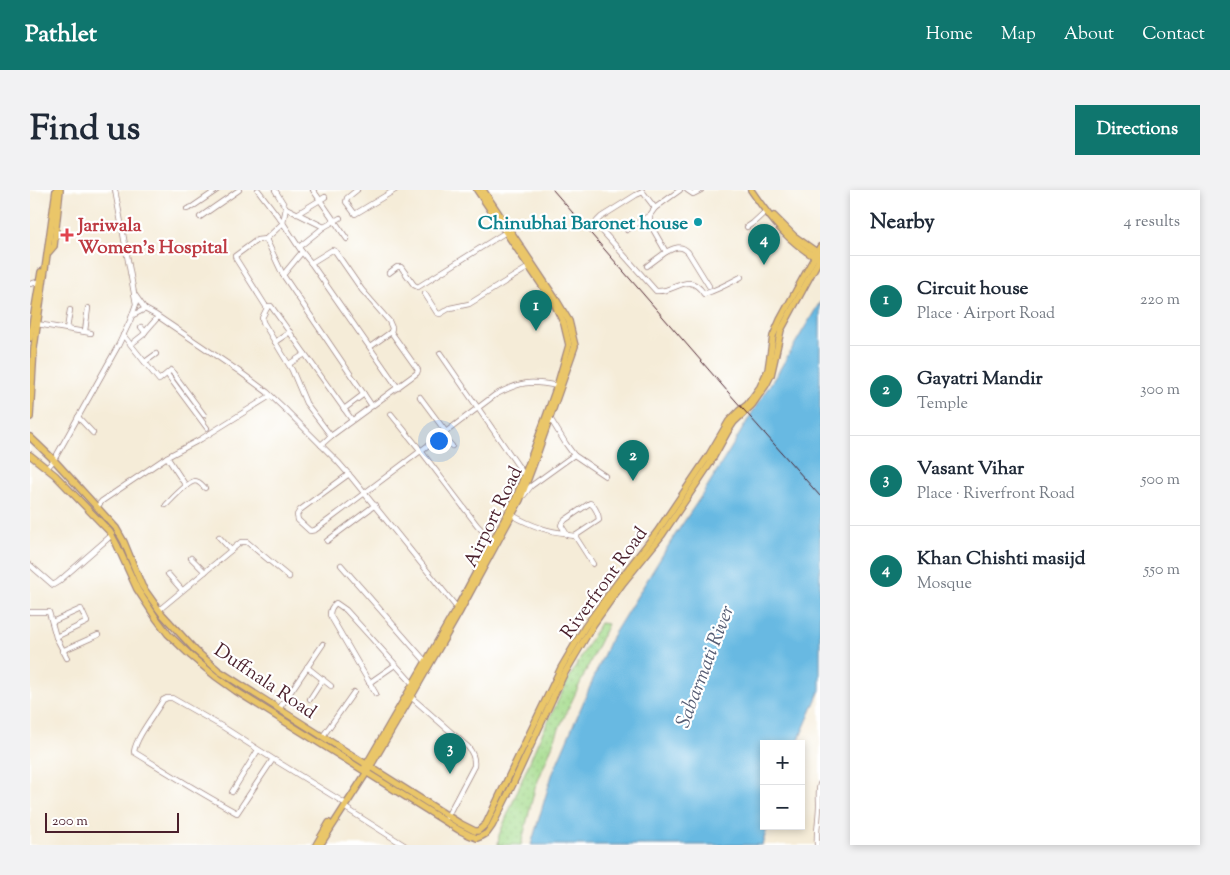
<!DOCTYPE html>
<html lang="en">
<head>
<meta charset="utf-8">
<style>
	:root { --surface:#fff; --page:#f2f2f3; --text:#1f2937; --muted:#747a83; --line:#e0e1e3; --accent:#0f766e }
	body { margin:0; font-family:"Sorts Mill Goudy",serif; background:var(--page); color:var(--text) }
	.controls { position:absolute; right:15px; bottom:15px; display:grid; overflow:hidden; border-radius:0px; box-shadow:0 2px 8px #0003 }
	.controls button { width:45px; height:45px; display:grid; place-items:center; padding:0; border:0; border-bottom:1px solid var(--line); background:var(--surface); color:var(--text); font:25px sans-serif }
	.scale { position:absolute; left:15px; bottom:12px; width:134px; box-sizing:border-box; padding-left:5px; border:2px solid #4a1f2b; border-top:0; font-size:14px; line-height:18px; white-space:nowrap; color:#4a1f2b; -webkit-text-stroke:4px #fff; paint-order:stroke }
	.you { position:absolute; left:408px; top:250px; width:18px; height:18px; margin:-12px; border:4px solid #fff; border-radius:50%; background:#1a73e8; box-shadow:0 0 0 8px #1a73e833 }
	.badge { display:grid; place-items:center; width:32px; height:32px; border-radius:50%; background:var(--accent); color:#fff; font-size:16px; font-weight:700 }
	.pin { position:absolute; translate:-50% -41px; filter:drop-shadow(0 1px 2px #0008) }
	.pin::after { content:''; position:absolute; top:26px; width:18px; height:15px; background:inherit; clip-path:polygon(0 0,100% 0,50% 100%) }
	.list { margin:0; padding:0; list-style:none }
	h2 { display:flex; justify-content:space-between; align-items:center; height:65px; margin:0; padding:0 20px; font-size:21px }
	h2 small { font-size:16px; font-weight:400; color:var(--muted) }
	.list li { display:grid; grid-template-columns:32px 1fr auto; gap:15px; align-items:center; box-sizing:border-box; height:90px; padding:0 20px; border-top:1px solid var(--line) }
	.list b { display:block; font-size:19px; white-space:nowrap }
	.list p { margin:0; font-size:16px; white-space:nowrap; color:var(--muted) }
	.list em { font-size:16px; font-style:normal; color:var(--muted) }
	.map { position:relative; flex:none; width:790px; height:655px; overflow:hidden; border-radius:0px }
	header { display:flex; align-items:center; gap:30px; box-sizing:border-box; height:70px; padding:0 25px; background:var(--accent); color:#fff }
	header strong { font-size:24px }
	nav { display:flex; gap:28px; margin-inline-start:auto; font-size:18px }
	.intro { display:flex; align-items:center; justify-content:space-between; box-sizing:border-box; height:120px; padding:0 30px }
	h1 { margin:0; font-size:35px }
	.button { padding:12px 22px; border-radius:0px; background:var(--accent); color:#fff; font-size:18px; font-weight:700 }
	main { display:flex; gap:30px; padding:0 30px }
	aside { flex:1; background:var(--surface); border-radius:0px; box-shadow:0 2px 8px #0003 }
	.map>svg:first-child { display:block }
	.park { fill:url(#park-dots); stroke:#787e5c }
	.water { fill:#67b9e2; stroke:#586c86 }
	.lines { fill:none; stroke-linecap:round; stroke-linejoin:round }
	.minor-casing { stroke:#a08682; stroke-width:6 }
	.major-casing { stroke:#a08682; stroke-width:8 }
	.minor { stroke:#fff; stroke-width:4.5 }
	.major { stroke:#eac669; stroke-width:5.5 }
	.rail { stroke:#4a1f2b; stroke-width:1 }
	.culture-dot { fill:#0f9aa8; stroke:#fff; stroke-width:2 }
	.health-dot { fill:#e0444e; stroke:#fff; stroke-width:2 }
	.labels { text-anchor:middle; stroke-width:4.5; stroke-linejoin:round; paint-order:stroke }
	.culture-label { font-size:19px; font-weight:bold; fill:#0d838f; stroke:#fff; text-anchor:end }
	.health-label { font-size:19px; font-weight:bold; fill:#be3a42; stroke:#fff; text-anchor:start }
	.street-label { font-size:19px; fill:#4a1f2b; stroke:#fff }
	.water-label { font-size:20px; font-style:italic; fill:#565d74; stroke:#fff }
</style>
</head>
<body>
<header>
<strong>Pathlet</strong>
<nav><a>Home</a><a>Map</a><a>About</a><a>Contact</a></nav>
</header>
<div class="intro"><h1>Find us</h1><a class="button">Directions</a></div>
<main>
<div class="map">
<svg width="790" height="655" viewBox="0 0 790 655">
	<defs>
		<pattern id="park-dots" width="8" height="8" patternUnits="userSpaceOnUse" patternTransform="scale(1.25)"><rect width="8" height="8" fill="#a5dc8d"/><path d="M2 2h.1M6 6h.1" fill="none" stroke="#90bc7a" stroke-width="1.8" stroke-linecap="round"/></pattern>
	</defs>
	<rect width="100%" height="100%" fill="#fff"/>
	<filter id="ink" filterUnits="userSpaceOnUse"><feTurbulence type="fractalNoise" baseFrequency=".02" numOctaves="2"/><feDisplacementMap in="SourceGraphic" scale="10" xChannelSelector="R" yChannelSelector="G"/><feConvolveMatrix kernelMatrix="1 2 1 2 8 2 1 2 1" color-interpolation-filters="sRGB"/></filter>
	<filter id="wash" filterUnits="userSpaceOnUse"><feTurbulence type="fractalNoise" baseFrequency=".0096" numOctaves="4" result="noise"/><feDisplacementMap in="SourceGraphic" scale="20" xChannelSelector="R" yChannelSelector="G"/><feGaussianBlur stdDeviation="1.12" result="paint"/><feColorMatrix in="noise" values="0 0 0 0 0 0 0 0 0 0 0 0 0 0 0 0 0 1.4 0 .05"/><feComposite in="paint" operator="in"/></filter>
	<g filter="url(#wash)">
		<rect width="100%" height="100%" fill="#f5ecd8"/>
		<!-- park -->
		<path class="park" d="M570,433l8,1 -47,100 -26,64 -14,57h-23l1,-10 38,-91 31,-64z"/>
		<!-- water -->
		<path class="water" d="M790,112v388l-23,54h-33v82h4l-6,19h-231l21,-70 58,-135 65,-105 27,-40 34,-55 20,-34 21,-32z"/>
	</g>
	<g filter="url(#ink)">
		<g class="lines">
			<defs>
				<g id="minor">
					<path d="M228,0l25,33 19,29 9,11 87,125"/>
					<path d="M245,0l11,18 38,19"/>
					<path d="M283,0l34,49"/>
					<path d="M327,0l-10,8 -1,4 9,12 40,-24"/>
					<path d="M657,0l6,4 8,-4"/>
					<path d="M612,1l13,17 25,-18"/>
					<path d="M613,2l-7,3 -35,22 -4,4v4l59,66c20,2 32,-21 48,3 13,-4 24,-10 37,-17"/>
					<path d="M625,18l-5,7v9l16,28c8,-4 15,-8 22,0l21,34"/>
					<path d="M157,19l5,-2 25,-17"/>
					<path d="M267,24l28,-17"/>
					<path d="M170,27l39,-27"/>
					<path d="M717,37l6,-4 12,-11"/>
					<path d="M597,40l23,-15"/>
					<path d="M236,49l17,36 89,131"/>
					<path d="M269,57l25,-20 16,-9"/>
					<path d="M281,73l21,-13 3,1 27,39 27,31 3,7 -1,4 27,38 -1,3 -86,63"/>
					<path d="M617,76l19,-14"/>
					<path d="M359,83l8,-6h4l13,18 4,2 88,-55"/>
					<path d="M253,85l19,-23"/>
					<path d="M0,94l11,-3"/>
					<path d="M395,104l12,19 3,1 10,-6 19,-4 60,-37"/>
					<path d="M105,105l10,14"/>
					<path d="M237,118l-31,-49 -1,-3 22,-16 9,-1 17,-16 3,-15"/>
					<path d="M103,125l12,-6 11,6 84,57 27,20 20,19 51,51 14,16 106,131"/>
					<path d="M7,134l54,9"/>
					<path d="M111,137l4,5 13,-15"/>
					<path d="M37,139l3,-19"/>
					<path d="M55,141l3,-23"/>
					<path d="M93,145l36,45 12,-10 33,45"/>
					<path d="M104,152l9,-7 2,-3"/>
					<path d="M245,152l15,-10"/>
					<path d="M340,157l21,-15"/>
					<path d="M410,163l85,123"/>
					<path d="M115,172l11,-8"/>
					<path d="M259,174l16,-10"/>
					<path d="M137,184l40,54"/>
					<path d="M390,207l26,35"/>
					<path d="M314,219l20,-15"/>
					<path d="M361,224l30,37 56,74 15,16"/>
					<path d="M48,227l15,16"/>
					<path d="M412,245l10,11"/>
					<path d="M291,255l10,-9 -25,-33 -14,-33 -29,-48 -1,-4 6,-12h3l81,114"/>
					<path d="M544,265l31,21"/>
					<path d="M137,267l19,29"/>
					<path d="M17,278l7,-8 64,-114 12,-25 6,-17 -21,-114"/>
					<path d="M319,284l-49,36 -3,5 1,5 12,11 5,-1 15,-11 165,-124c25,-13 34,-15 62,-9"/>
					<path d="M494,305l7,-9 43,-31 -8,-11 -16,-26"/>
					<path d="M136,315c6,-6 21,-23 29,-24 4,0 7,4 10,7"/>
					<path d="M67,317l5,-6 65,-44 34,-18 69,-43"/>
					<path d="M482,325c16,9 35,17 54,18l-5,-8 4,-5 22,-15 3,-2c5,3 9,12 9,17l-24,16 -8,-1 -1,-2"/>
					<path d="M545,346l18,28"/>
					<path d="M189,347l12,13"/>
					<path d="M297,351l48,-36"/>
					<path d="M161,368l14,14"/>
					<path d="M0,375l23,20 5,-3 54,-47"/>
					<path d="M311,375l85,97"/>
					<path d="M138,384l14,16"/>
					<path d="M129,420l82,-68h6l42,35"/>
					<path d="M0,422h19l7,25 11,21"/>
					<path d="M22,432l29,-13 6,13 -31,15"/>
					<path d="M32,461l36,-16"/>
					<path d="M277,477l24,19"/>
					<path d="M339,493l26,-18"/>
					<path d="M346,504l-46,-79c0,-6 2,-9 6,-12l10,7 67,74"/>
					<path d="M381,507l57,50c5,6 7,11 6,19l-27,51"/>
					<path d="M280,509l13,-20"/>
					<path d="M249,519l44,-65"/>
					<path d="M293,546l31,-44"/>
					<path d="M243,569l-50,-32 -51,-29h-5l-4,2c-8,14 -27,37 -29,52 34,21 68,42 103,61l36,-54 70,43"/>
					<path d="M202,602l26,-42"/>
					<path d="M314,617l60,38"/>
					<path d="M787,655c-1,-14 2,-27 2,-41 0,-7 -1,-13 1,-20"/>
				</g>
				<g id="major">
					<path d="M721,0c19,28 36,51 66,68"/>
					<path d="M744,26l20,20 24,17"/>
					<path d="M18,63l6,-7 6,-56"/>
					<path d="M0,148l11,-66"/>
					<path d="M0,227l4,-69 22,-158"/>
					<path d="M0,247l24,23 62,68 8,14 18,44 20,28 34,37 23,20 240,152 16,8h3l8,-7 75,-156 24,-41 33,-45 39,-50 52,-77 20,-34 10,-10 8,-6 13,-18 8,-17 5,-34 7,-16 40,-73"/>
					<path d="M0,265l25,20 55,57 7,13 20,44 19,29 12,16 23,22 24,20 21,15 223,139 10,5 8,3 5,-2 5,-3 5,-7 20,-40 51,-110 30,-51 30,-42 39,-48 47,-70 19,-34 6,-9 18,-17 14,-20 5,-10 3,-13 7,-32 39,-72"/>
					<path d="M335,577l92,-159 59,-110 30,-81 12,-34 11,-38 -5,-21 -10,-21 -77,-113"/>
					<path d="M286,655l13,-22"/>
					<path d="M290,655l47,-73 44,-75 48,-84 61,-113 15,-40 40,-114 -6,-25 -12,-20 -74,-111"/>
				</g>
			</defs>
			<!-- minor casing -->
			<use href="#minor" class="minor-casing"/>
			<!-- major casing -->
			<use href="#major" class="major-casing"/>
			<!-- minor -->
			<use href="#minor" class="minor"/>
			<!-- major -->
			<use href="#major" class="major"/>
			<!-- rail -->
			<path class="rail" d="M523,0l175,202 92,104"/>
		</g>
	</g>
	<!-- markers -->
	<circle class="culture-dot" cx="668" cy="32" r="5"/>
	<path class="health-dot" d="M34.5 37.5h5v5h5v5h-5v5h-5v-5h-5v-5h5z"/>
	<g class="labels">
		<!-- culture labels -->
		<g class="culture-label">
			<text x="658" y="39">Chinubhai Baronet house</text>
		</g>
		<!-- health labels -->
		<g class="health-label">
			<text x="48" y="41">Jariwala<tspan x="48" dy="22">Women's Hospital</tspan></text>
		</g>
		<!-- street labels -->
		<g class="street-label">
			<text transform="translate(462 326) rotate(-64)" y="7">Airport Road</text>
			<text transform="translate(573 392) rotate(-54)" y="7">Riverfront Road</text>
			<text transform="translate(236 490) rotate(34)" y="7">Duffnala Road</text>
		</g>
		<!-- water labels -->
		<g class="water-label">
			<text transform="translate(674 476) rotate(-69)" y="7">Sabarmati River</text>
		</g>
	</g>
</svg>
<div class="controls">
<button>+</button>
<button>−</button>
</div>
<div class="scale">200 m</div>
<div class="you"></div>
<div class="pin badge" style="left:506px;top:141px">1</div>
<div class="pin badge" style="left:603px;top:291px">2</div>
<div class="pin badge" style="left:420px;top:584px">3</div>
<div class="pin badge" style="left:734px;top:75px">4</div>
</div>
<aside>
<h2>Nearby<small>4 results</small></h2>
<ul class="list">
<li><span class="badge">1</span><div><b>Circuit house</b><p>Place · Airport Road</p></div><em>220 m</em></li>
<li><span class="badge">2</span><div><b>Gayatri Mandir</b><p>Temple</p></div><em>300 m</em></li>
<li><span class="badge">3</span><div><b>Vasant Vihar</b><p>Place · Riverfront Road</p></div><em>500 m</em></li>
<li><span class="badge">4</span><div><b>Khan Chishti masijd</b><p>Mosque</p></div><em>550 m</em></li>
</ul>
</aside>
</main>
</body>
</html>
